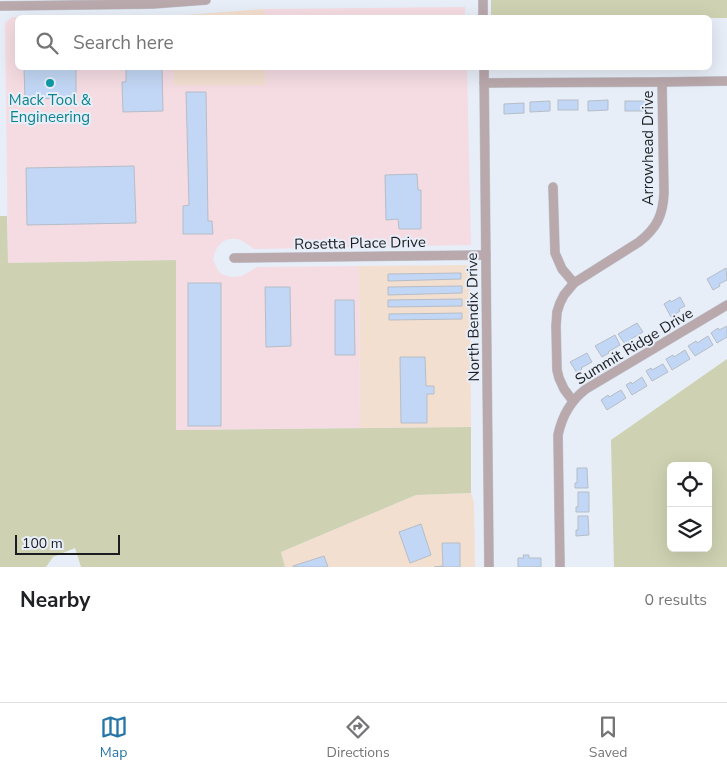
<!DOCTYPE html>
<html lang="en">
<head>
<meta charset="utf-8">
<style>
	:root { --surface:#fff; --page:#f2f2f2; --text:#202124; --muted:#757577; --line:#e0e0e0; --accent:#2575a6 }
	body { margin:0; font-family:"Nunito Sans",sans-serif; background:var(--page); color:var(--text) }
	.controls { position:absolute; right:15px; bottom:15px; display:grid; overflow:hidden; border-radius:8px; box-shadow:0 5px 20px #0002 }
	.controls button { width:45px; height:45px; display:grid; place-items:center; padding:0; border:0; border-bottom:1px solid var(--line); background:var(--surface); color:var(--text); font:25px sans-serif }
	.scale { position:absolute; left:15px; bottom:12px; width:105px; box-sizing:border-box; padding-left:5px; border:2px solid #1b1d21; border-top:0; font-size:14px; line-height:18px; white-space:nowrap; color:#1b1d21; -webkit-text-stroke:4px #e7eef8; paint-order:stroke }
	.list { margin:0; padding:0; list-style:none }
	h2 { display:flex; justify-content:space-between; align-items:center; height:65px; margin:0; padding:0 20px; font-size:21px }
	h2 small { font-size:16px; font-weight:400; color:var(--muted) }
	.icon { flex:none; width:28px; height:28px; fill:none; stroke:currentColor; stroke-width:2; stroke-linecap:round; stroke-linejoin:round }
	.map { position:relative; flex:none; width:727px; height:567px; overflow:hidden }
	.search { position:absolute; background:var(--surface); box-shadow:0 5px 20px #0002; left:15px; right:15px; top:15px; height:55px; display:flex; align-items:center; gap:12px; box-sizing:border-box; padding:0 18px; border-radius:8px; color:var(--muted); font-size:19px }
	.sheet { height:135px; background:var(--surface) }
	nav { display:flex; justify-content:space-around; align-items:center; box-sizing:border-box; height:70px; border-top:1px solid var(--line); background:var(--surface); font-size:14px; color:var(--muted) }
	nav a { display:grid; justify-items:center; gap:2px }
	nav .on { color:var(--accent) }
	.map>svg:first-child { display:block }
	.commercial { fill:#f3dfd0 }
	.industrial { fill:#f5dce3 }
	.green { fill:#ced2b2; fill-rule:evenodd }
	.building { fill:#c2d7f5; stroke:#b6bdc7 }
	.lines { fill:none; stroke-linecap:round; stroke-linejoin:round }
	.minor-casing { stroke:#c2c8d1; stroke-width:10 }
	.minor { stroke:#b9a8ac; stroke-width:9 }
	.culture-dot { fill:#0f9aa8; stroke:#e7eef8; stroke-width:2 }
	.labels { text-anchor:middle; stroke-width:4; stroke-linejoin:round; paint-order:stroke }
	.culture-label { font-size:15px; fill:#0d838f; stroke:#e7eef8 }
	.street-label { font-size:15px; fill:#1b1d21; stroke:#e7eef8 }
</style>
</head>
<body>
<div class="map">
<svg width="727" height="567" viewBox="0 0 727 567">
	<rect width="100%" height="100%" fill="#e7eef8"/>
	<!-- commercial -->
	<g class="commercial">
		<path d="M264,9v8l-91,1v-2z"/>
		<rect x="174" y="68" width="91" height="17"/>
		<path d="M470,265l1,162 -111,1 -1,-162z"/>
		<path d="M471,493l3,9 1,65h-190l-4,-15 135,-57z"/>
	</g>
	<!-- industrial -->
	<g class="industrial">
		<path d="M465,7v10h-201v-8z"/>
		<path d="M173,16v2h-155v50h156v17h91v-17h202l4,177 -217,4 -10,-7 -6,-3h-9l-7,3 -5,6 -3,7 -1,5 5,10 3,4 10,3 11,-1 15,-9 102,-1 1,162 -185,2 1,-170 -168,3 -3,-240 7,-6z"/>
	</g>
	<!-- green -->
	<g class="green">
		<path d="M491,0h236v18l-236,-1z"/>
		<path d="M0,216h7l1,47 168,-3v170l295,-3v66l-55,2 -135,57 4,15h-204l-6,-19 -22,9 -7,10h-46z"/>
		<path d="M727,359v208h-113l-3,-127zM671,466h37v82h-37z"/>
	</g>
	<!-- building -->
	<g class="building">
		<path d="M24,68h52v30l-51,1z"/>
		<path d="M126,68h36l1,43 -40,1 -1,-30h4z"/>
		<path d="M186,92h20l2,129h4l1,13h-30v-28l6,-1z"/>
		<rect x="558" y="100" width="20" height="10"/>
		<path d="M608,100v10l-20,1v-10z"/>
		<path d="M550,101v10l-20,1v-10z"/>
		<rect x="625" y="101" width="20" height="10"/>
		<path d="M524,103v10l-20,1v-10z"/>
		<path d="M134,166l2,57 -109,2 -1,-57z"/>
		<path d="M417,174l1,16h3v39h-22l-1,-10 -12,1 -1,-45z"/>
		<path d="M726,268l1,12 -8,4 1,2 -7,4 -6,-11z"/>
		<path d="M461,273v6l-73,2v-7z"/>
		<rect x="188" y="283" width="33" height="143"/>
		<path d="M462,286v7l-74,2v-8z"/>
		<path d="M265,287h25l1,59 -25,1z"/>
		<path d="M680,297l5,9 -6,3 1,2 -9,6 -7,-13 6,-4 1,2z"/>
		<path d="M462,299v7l-74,1v-7z"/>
		<path d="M335,300h19l1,55h-20z"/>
		<path d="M462,313v6l-73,1v-6z"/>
		<path d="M637,323l6,9 -12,7 1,1 -7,4 -7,-10z"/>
		<path d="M727,326v11l-10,6 -6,-10 7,-5 1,2z"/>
		<path d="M615,335l5,10 -12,7 1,1 -7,4 -7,-11z"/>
		<path d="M708,336l5,9 -18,11 -7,-10 8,-5 1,2z"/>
		<path d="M685,350l5,9 -18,11 -6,-11 7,-4 1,2z"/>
		<path d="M587,353l5,9 -11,6 1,1 -5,4 -7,-11z"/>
		<path d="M400,357h25l1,29h8v8h-7v29h-26z"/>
		<path d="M663,364l5,8 -16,9 -6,-10 5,-3 1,2z"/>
		<path d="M642,377l5,9 -15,9 -6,-10 5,-3 1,2z"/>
		<path d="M621,390l5,8 -19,12 -6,-10 7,-5 1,2z"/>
		<path d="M577,468h10l1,20h-13v-5h2z"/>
		<path d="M578,492h11v20h-13v-5h2z"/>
		<path d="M578,516h10l1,19 -13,1v-6h2z"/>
		<path d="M421,524l10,31 -21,8 -11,-31z"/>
		<path d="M442,543h18v24h-26l9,-1z"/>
		<path d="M523,555h6v3h12v9h-23v-9h6z"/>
		<path d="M324,556l4,11h-35v-1z"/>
	</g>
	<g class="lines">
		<defs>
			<g id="minor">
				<path d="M483,0v18"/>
				<path d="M0,6l152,-2 54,-4"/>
				<path d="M484,68l5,499"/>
				<path d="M484,83l178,-1 65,-1"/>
				<path d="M553,187l2,66 7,16 12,14"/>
				<path d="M234,258l252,-3"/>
				<path d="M573,401l-9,-12 -5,-11 -2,-8 -1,-44 1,-14 3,-9 4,-8 10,-12 65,-41c18,-14 24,-27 25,-49l-2,-111"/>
				<path d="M560,567l-2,-132c4,-19 12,-34 28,-46l141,-84"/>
			</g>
		</defs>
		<!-- minor casing -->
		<use href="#minor" class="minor-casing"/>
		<!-- minor -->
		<use href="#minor" class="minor"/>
	</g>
	<!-- markers -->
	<circle class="culture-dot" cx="50" cy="83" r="5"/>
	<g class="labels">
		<!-- culture labels -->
		<g class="culture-label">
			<text x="50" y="105">Mack Tool &amp;<tspan x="50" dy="17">Engineering</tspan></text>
		</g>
		<!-- street labels -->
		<g class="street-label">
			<text transform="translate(648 148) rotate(-90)" y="5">Arrowhead Drive</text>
			<text transform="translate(360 243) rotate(-1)" y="5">Rosetta Place Drive</text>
			<text transform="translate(473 317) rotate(-91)" y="5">North Bendix Drive</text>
			<text transform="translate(634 346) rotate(-31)" y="5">Summit Ridge Drive</text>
		</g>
	</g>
</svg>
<div class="controls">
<button><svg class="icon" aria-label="locate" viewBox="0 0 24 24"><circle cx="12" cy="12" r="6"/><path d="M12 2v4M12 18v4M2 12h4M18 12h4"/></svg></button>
<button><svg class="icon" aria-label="layers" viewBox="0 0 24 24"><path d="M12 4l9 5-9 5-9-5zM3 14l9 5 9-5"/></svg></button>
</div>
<div class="scale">100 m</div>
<div class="search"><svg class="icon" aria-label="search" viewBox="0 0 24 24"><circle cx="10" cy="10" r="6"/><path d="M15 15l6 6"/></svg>Search here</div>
</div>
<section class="sheet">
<h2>Nearby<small>0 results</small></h2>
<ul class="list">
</ul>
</section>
<nav>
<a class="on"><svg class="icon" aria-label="map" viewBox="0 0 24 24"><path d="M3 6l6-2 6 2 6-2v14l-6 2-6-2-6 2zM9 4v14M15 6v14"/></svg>Map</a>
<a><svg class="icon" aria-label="directions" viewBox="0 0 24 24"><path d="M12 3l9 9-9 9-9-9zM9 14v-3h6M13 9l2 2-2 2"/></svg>Directions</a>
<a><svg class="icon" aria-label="saved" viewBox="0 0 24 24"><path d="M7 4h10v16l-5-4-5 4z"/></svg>Saved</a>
</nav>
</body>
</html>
